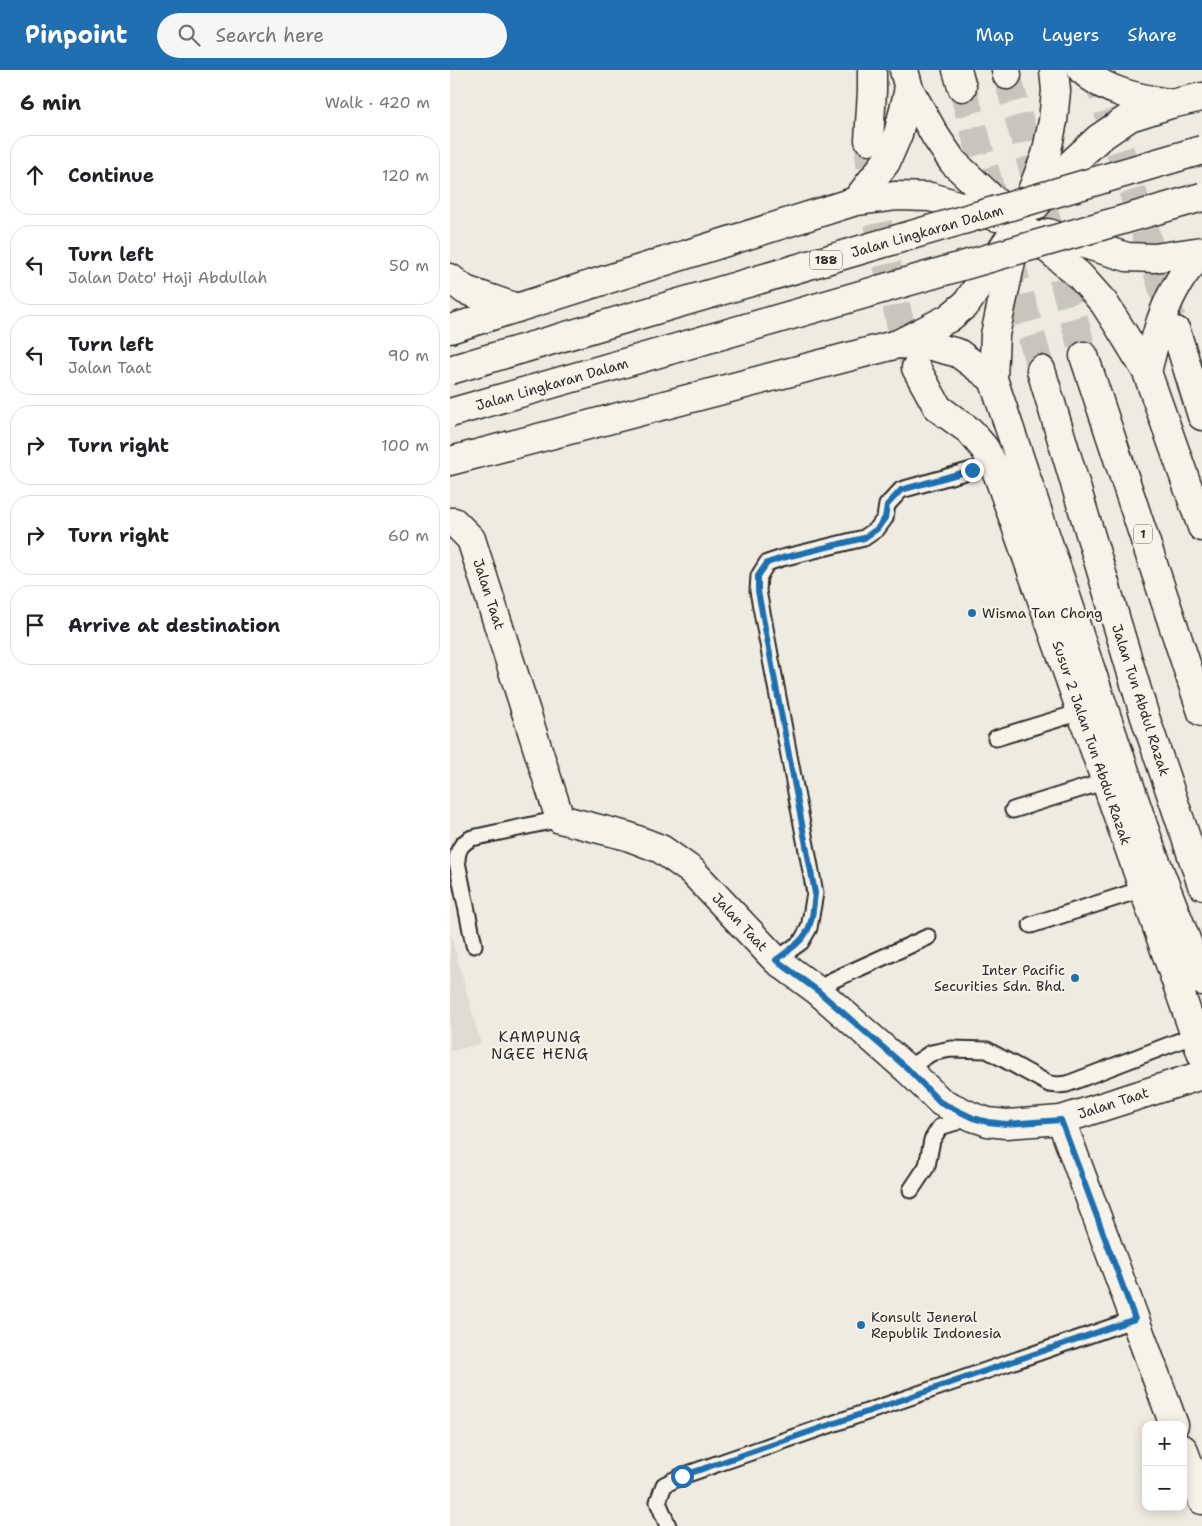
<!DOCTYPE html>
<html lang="en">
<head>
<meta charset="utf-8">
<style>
	:root { --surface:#fff; --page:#f6f6f6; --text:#202124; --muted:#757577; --line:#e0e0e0; --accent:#1f6fb2 }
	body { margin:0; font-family:"Shantell Sans",sans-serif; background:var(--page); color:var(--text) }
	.controls { position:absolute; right:15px; bottom:15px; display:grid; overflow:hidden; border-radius:10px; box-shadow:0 2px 12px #0003 }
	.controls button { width:45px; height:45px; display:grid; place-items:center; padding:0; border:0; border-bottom:1px solid var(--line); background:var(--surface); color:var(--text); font:25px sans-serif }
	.stop { position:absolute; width:15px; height:15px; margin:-11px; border:4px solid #1f6fb2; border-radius:50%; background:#fff }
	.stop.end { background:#1f6fb2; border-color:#fff; box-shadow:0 1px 5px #0008 }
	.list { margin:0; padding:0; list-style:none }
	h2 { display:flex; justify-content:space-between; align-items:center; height:65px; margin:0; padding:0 20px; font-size:21px }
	h2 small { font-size:16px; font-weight:400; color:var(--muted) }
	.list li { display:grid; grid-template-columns:32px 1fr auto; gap:15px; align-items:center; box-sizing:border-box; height:80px; margin:0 10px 10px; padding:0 10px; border:1px solid var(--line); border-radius:20px }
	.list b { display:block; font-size:19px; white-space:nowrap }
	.list p { margin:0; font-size:16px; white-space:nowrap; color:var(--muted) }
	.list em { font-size:16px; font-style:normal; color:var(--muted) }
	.icon { flex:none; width:28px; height:28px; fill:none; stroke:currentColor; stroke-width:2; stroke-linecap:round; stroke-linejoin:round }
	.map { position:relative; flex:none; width:752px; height:1456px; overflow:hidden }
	header { display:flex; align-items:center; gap:30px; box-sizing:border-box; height:70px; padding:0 25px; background:var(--accent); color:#fff }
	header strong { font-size:24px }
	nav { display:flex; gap:28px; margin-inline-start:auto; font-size:18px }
	.search { width:350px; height:45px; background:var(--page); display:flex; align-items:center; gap:12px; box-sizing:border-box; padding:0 18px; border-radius:28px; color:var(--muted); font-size:19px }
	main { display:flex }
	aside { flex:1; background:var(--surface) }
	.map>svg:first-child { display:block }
	.built { fill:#dedbd1 }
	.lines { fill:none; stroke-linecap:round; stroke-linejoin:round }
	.street-tunnel { stroke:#c8c5bc; stroke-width:28; stroke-dasharray:28 14; stroke-linecap:butt }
	.highway-tunnel { stroke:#c8c5bc; stroke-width:28; stroke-dasharray:28 14; stroke-linecap:butt }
	.lane-casing { stroke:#2b2b2b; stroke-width:19 }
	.street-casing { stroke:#2b2b2b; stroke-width:31 }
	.highway-casing { stroke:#2b2b2b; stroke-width:31 }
	.lane { stroke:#f7f3e8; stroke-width:15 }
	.street { stroke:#f7f3e8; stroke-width:28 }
	.highway { stroke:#f7f3e8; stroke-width:28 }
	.highway-bridge-casing { stroke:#2b2b2b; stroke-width:31; stroke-linecap:butt }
	.highway-bridge { stroke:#f7f3e8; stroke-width:28 }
	.route { stroke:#1f6fb2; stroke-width:6 }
	.poi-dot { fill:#1f6fb2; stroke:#f7f3e8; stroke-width:2 }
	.labels { text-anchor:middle; stroke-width:4; stroke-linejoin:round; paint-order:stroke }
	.shield { fill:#f7f3e8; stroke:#686764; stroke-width:1 }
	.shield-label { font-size:12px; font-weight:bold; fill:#2b2b2b }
	.street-label { font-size:14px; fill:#2b2b2b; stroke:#f7f3e8 }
	.poi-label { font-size:14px; fill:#2b2b2b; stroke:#f7f3e8; text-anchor:start }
	.neighbourhood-label { font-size:15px; letter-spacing:1px; fill:#2b2b2b; stroke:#f7f3e8 }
</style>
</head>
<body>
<header>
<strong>Pinpoint</strong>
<div class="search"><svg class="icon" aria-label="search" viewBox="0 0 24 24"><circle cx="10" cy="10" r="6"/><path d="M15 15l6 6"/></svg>Search here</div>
<nav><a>Map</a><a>Layers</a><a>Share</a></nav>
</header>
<main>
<aside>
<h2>6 min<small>Walk · 420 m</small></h2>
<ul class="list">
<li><svg class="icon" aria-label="ahead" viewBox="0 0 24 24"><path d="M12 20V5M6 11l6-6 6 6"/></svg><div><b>Continue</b></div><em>120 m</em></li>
<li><svg class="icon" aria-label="left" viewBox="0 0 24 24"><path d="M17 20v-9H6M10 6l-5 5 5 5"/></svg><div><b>Turn left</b><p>Jalan Dato' Haji Abdullah</p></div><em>50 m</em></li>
<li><svg class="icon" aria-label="left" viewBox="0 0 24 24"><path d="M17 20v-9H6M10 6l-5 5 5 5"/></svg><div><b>Turn left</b><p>Jalan Taat</p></div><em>90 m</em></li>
<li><svg class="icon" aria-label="right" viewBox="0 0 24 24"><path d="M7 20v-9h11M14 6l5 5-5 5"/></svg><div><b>Turn right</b></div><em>100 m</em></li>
<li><svg class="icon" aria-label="right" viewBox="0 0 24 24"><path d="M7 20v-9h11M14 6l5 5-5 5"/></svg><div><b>Turn right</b></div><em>60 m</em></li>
<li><svg class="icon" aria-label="arrive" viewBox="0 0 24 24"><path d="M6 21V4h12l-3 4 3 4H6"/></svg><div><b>Arrive at destination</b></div></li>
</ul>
</aside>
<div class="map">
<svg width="752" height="1456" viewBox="0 0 752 1456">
	<rect width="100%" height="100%" fill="#efebe0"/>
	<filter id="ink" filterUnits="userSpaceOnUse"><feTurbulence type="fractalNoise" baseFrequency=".02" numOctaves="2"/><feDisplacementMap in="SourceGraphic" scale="10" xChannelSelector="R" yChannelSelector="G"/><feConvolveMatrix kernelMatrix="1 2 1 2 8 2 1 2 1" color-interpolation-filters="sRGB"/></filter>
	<g filter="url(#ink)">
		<!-- built -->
		<path class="built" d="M0,862l31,112 -31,7z"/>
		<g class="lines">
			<!-- street-tunnel -->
			<g class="street-tunnel">
				<path d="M645,0l77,249"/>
				<path d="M419,70l1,48 31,139 13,35"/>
			</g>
			<!-- highway-tunnel -->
			<g class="highway-tunnel">
				<path d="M557,5l77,281"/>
				<path d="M512,17l34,122"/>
				<path d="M559,185l32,115"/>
			</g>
			<defs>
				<g id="lane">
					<path d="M546,668l85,-26"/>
					<path d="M563,740l93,-29"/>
					<path d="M581,855l112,-36"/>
					<path d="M24,875l-17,-83c0,-12 4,-19 15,-24l88,-19"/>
					<path d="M326,890l25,-18 8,-14 6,-35 -57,-302 1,-15 8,-13 15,-5 82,-20 13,-9 8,-11 2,-13 14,-15 71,-20"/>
					<path d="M368,921l15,-11 95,-43"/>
					<path d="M457,999l24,-16 20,-4 36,1 62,34 9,1 9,-1 128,-49"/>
					<path d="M461,1120l16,-24 5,-26 8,-13 33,-10"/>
					<path d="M218,1456l-10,-24 6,-17 18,-9 453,-157"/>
				</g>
				<g id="street">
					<path d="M419,70l3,-49v-21"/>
					<path d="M0,208l15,12 52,18"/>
					<path d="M726,261l26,85"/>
					<path d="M466,298l22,40 32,23 15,18 13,26 204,580"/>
					<path d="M0,452h4l17,17 89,280 67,17 34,13 31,22 84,89 42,31 89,78 34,33 32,15 15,5 18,2 55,-4 141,-45"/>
					<path d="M611,1050l113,305"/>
					<path d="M733,1379l19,51"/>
				</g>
				<g id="highway">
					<path d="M454,0l5,19 27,48 17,25 66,62 61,52 24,27 16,25 27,44 55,155"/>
					<path d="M507,0l5,17"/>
					<path d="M556,0l1,5"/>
					<path d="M604,0l2,21 -3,30 -7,34 -27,69 -24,111 -2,44 158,470 51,132"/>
					<path d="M632,0c24,22 56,28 86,33"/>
					<path d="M406,131l30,-39 12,-28 11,-45"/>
					<path d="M585,136l38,-44 26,-24 31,-21 41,-13 31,-7"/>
					<path d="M598,163l79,24 27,1 48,-7"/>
					<path d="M0,259l406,-128 40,-5 35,1 66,20"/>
					<path d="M448,274l33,2 27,7 35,26"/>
					<path d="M634,286l118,356"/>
					<path d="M591,300l104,347 57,168"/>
					<path d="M697,302c8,-32 15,-64 33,-92 6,-10 15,-19 22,-27"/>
					<path d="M0,391l448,-117 51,-26 18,-15 40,-61"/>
				</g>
			</defs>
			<!-- lane casing -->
			<use href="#lane" class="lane-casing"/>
			<!-- street casing -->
			<use href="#street" class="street-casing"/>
			<!-- highway casing -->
			<use href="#highway" class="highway-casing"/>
			<!-- lane -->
			<use href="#lane" class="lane"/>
			<!-- street -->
			<use href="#street" class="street"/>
			<!-- highway -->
			<use href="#highway" class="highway"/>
			<defs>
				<g id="highway-bridge">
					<path d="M0,300l752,-220"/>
					<path d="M0,343l752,-216"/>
				</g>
			</defs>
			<!-- highway-bridge casing -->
			<use href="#highway-bridge" class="highway-bridge-casing"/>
			<!-- highway-bridge -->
			<use href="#highway-bridge" class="highway-bridge"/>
		</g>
	</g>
	<g class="lines" filter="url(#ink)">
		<!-- route -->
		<path class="route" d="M232,1406l453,-157 -74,-199 -55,4 -18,-2 -15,-4 -33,-16 -33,-34 -89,-77 -42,-31c33,-24 35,-27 39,-67l-57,-302v-15l9,-13 15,-5 82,-20 13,-9 8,-11 2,-13 14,-15 71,-20"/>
	</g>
	<!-- markers -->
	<g class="poi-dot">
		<circle cx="522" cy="543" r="5"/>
		<circle cx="625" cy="908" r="5"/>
		<circle cx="411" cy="1255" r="5"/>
	</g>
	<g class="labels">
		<!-- shield labels -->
		<g class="shield">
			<rect x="360" y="180.5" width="32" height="19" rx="4"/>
			<rect x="684" y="454.5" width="18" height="19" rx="4"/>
		</g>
		<g class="shield-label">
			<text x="376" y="194">188</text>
			<text x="693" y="468">1</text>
		</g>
		<!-- street labels -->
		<g class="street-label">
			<text transform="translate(477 161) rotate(-16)" y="5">Jalan Lingkaran Dalam</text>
			<text transform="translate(102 314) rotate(-16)" y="5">Jalan Lingkaran Dalam</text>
			<text transform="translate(39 524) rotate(72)" y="5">Jalan Taat</text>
			<text transform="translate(691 630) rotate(72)" y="5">Jalan Tun Abdul Razak</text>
			<text transform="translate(642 673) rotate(71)" y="5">Susur 2 Jalan Tun Abdul Razak</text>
			<text transform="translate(290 852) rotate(47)" y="5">Jalan Taat</text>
			<text transform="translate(663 1033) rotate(-18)" y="5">Jalan Taat</text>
		</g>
		<!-- poi labels -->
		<g class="poi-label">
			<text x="532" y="548">Wisma Tan Chong</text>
			<text x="615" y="905" text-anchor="end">Inter Pacific<tspan x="615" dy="16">Securities Sdn. Bhd.</tspan></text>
			<text x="421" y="1252">Konsult Jeneral<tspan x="421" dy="16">Republik Indonesia</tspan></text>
		</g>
		<!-- neighbourhood labels -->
		<g class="neighbourhood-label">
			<text x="90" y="972">KAMPUNG<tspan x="90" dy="17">NGEE HENG</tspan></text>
		</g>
	</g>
</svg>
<div class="controls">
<button>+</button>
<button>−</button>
</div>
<div class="stop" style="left:232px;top:1406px"></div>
<div class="stop end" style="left:522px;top:400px"></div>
</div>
</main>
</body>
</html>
